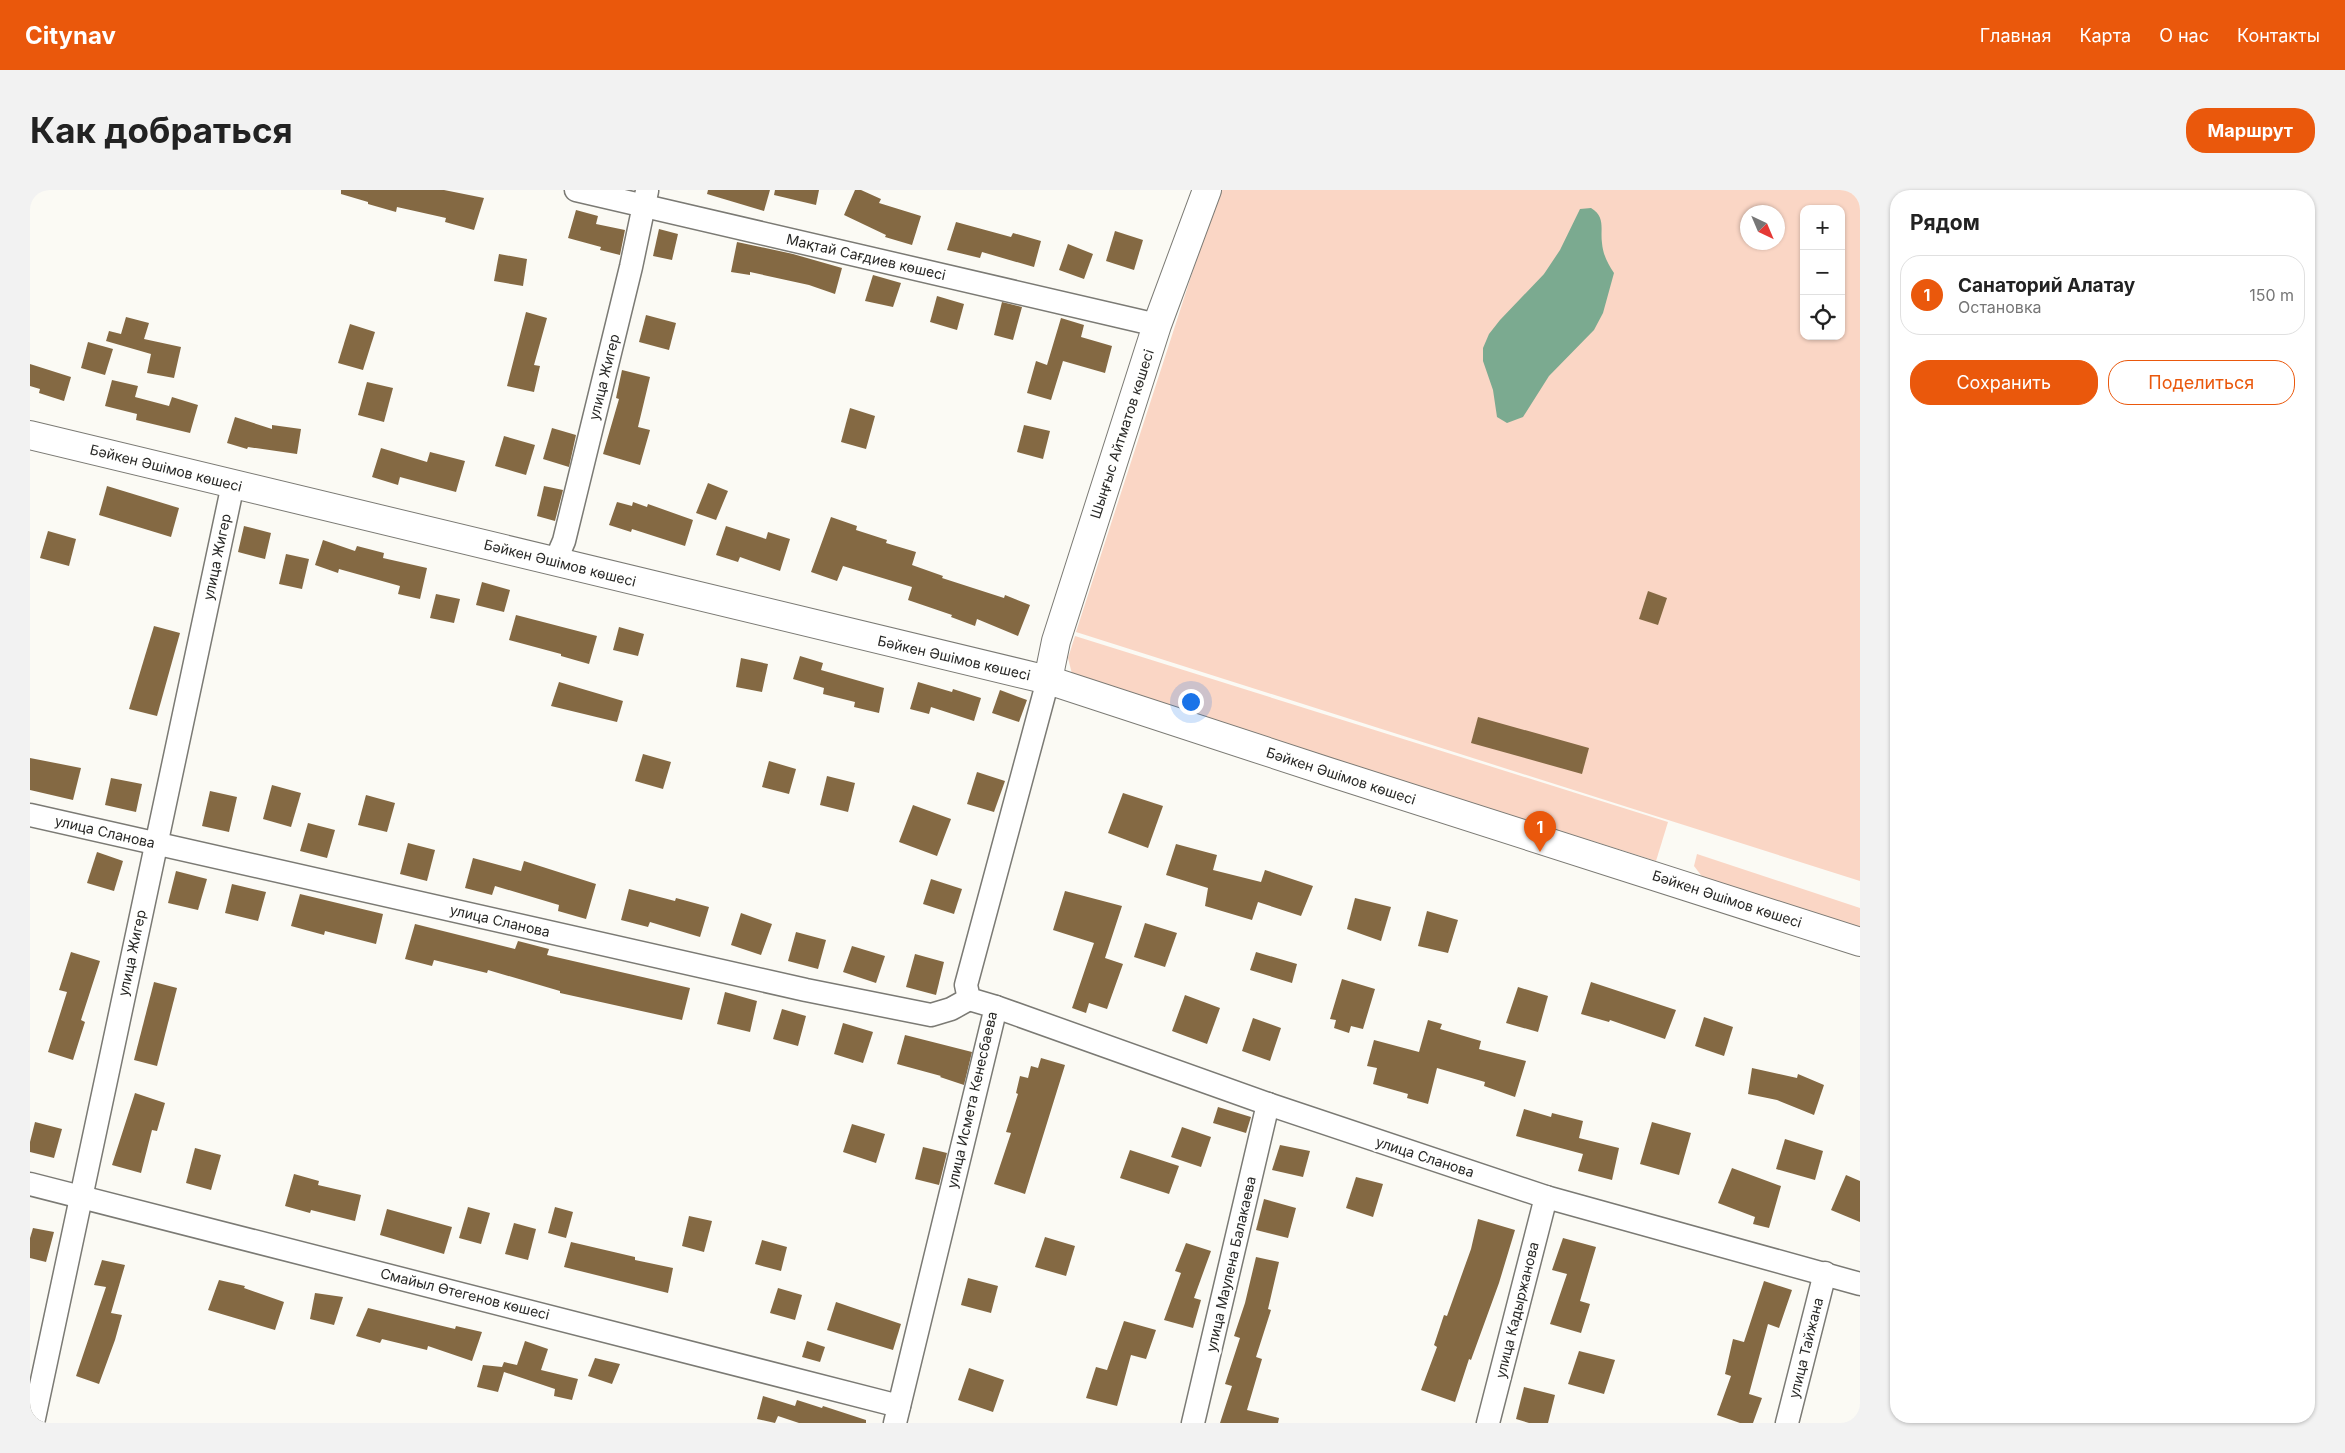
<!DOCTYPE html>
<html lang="ru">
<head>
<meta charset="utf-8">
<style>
	:root { --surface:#fff; --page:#f2f2f2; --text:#222; --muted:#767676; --line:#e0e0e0; --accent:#ea580c }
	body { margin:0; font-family:Inter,sans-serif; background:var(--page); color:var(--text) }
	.controls { position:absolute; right:15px; top:15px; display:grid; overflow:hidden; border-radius:10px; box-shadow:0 1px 4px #0004 }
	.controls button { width:45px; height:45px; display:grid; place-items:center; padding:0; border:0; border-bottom:1px solid var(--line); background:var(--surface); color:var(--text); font:25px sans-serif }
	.compass { position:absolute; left:1710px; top:15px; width:45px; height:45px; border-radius:50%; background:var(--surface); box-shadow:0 1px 4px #0004; rotate:136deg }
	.you { position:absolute; left:1160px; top:511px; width:18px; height:18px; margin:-12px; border:4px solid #fff; border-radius:50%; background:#1a73e8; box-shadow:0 0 0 8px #1a73e833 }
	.badge { display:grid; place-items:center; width:32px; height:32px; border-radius:50%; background:var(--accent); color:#fff; font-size:16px; font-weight:700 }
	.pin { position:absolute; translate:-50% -41px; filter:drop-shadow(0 1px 2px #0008) }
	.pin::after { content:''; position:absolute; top:26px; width:18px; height:15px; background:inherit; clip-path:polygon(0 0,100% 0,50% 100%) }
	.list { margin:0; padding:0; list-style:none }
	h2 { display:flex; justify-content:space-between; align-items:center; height:65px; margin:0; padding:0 20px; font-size:21px }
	h2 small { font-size:16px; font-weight:400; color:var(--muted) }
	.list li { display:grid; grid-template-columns:32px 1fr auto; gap:15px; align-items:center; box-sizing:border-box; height:80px; margin:0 10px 10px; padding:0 10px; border:1px solid var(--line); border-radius:20px }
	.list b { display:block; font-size:19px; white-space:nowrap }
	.list p { margin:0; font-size:16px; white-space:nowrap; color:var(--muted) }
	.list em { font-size:16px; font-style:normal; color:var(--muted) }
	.actions { display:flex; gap:10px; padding:15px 20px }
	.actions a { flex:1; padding:11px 0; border:1px solid var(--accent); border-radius:20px; text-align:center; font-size:18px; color:var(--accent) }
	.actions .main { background:var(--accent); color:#fff }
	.icon { flex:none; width:28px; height:28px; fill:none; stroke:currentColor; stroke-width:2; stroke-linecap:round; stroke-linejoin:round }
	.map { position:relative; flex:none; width:1830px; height:1233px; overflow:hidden; border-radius:20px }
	header { display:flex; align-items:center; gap:30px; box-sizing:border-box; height:70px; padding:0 25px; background:var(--accent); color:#fff }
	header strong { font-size:24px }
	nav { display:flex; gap:28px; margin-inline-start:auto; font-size:18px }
	.intro { display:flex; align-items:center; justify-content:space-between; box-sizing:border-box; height:120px; padding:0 30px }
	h1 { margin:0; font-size:35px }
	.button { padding:12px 22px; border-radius:20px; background:var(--accent); color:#fff; font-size:18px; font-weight:700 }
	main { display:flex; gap:30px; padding:0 30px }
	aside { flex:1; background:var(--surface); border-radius:20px; box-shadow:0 1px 4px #0004 }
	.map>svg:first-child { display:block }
	.green { fill:#fad6c5; fill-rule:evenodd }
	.water { fill:#7baa90 }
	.building { fill:#846943 }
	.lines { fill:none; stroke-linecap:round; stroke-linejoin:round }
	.minor-casing { stroke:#7b7a74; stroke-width:25 }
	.major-casing { stroke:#7b7a74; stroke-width:30 }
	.minor { stroke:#fff; stroke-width:22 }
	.major { stroke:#fff; stroke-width:28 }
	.labels { text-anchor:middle; stroke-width:5; stroke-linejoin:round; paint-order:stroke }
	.street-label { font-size:14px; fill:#292927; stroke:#fffffe }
</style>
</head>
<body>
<header>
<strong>Citynav</strong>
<nav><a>Главная</a><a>Карта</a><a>О нас</a><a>Контакты</a></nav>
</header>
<div class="intro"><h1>Как добраться</h1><a class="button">Маршрут</a></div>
<main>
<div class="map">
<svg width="1830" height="1233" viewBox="0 0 1830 1233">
	<rect width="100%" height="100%" fill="#fbfaf4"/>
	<!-- green -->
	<g class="green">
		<path d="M1189,0h641v691l-784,-249zM1774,19h37v127h-37zM1718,22h30v30h-30z"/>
		<path d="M1045,446l593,186 -12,39 -561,-176 -23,-11 -4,-16z"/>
		<path d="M1667,664l163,54v20l-156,-49 -10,-13z"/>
	</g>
	<!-- water -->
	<path class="water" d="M1561,18c15,9 9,21 11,35 1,12 6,21 12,30l-11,40 -9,17 -45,46 -26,41 -16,6 -10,-6 -4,-27 -10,-29v-13l6,-14 11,-14 44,-46 16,-24 20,-41z"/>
	<!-- building -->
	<g class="building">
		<path d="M311,0h103l40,8 -10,32 -29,-8 1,-4 -49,-11 -1,5 -28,-8v-2l-27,-8z"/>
		<path d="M678,0h62l-6,21 -57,-17z"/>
		<path d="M745,0h44l-3,15 -42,-10z"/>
		<path d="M825,0h6l20,9 -2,4 42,13 -9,29 -27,-8 1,-2 -42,-20z"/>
		<path d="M546,20l22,6 -2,8 29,6 -5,25 -20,-5 1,-3 -33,-9z"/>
		<path d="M926,32l55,15 2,-4 28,8 -7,26 -52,-15 -2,6 -33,-8z"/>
		<path d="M629,39l19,5 -6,26 -19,-4z"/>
		<path d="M1085,41l28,9 -9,30 -28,-9z"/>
		<path d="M707,52l56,12 49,14 -7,26 -26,-9 -59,-13v3l-19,-3z"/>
		<path d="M1038,54l25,10 -9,25 -25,-9z"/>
		<path d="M469,64l28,5 -4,27 -29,-5z"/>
		<path d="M843,85l28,8 -8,24 -28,-6z"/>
		<path d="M907,106l27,8 -7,26 -27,-8z"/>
		<path d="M972,112l20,5 -9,33 -19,-5z"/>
		<path d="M496,122l21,6 -13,47 6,1 -6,26 -27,-6z"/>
		<path d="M616,125l30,8 -7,27 -30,-8z"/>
		<path d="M96,127l23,6 -5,16 37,8 -7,31 -27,-5 4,-19 -45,-13 3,-10 12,3z"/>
		<path d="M1031,128l23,7 -3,12 31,9 -7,27 -42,-12 -12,39 -24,-7 9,-32 11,4z"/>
		<path d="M320,134l25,8 -12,38 -25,-7z"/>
		<path d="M58,152l25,7 -8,26 -24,-7z"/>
		<path d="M0,174l41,13 -7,24 -25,-8 1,-4 -10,-3z"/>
		<path d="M592,180l28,7 -12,50 12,3 -10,35 -37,-11 16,-55 -3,-1z"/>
		<path d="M82,190l26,6 -3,11 34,9 3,-9 26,8 -8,28 -54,-13 1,-6 -32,-8z"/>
		<path d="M337,192l26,6 -9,34 -26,-7z"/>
		<path d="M820,218l25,8 -9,33 -25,-7z"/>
		<path d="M205,227l37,12v-4l29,4 -4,25 -49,-7 -1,2 -20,-6z"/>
		<path d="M994,235l26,6 -7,28 -26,-7z"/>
		<path d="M522,238l24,7 -7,32 -26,-8z"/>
		<path d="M474,246l31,9 -9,30 -31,-9z"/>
		<path d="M351,258l46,14 3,-10 35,9 -9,31 -56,-15 -2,8 -26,-8z"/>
		<path d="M678,293l20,8 -12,29 -20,-7z"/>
		<path d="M77,296l72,22 -8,29 -72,-22z"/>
		<path d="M514,296l19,4 -8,31 -18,-5z"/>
		<path d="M587,312l15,4 1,-4 14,5 1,-3 45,16 -8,26 -53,-17 -1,3 -22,-7z"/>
		<path d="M801,327l26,9 -1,4 31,10 -1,3 30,9 -4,13 31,11 -1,2 62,20 1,-3 25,10 -12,31 -41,-17 -2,7 -24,-9 1,-2 -44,-15 4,-13 -69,-21 -6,15 -26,-9z"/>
		<path d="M214,336l27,7 -6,26 -27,-7z"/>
		<path d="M696,336l40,13 2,-7 22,7 -10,32 -40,-14 -2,5 -22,-7z"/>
		<path d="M18,341l28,8 -7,27 -29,-8z"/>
		<path d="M293,350l32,11 2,-5 27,7 -1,5 44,10 -7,31 -22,-5 2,-8 -61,-17 -1,4 -23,-8z"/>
		<path d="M256,364l23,5 -7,30 -23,-5z"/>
		<path d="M452,392l28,8 -6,22 -28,-7z"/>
		<path d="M1618,401l19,7 -9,27 -19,-6z"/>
		<path d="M406,404l24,5 -6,24 -24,-5z"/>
		<path d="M486,425l81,21 -8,28 -28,-8v-2l-52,-14z"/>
		<path d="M124,436l26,7 -23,83 -28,-7z"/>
		<path d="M589,437l25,7 -6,22 -25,-6z"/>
		<path d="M770,466l23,7 -2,7 63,18 -5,25 -25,-6 1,-5 -32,-8 1,-6 -31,-9z"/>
		<path d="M711,468l27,6 -6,28 -26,-5z"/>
		<path d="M529,492l64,19 -6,21 -66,-16z"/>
		<path d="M888,492l34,10 1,-3 28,9 -7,23 -43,-14 -2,7 -19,-5z"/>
		<path d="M970,500l27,10 -8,22 -27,-9z"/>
		<path d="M1448,527l111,31 -7,26 -111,-31z"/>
		<path d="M613,564l28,8 -8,27 -28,-8z"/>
		<path d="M0,568l51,10 -8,32 -43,-10z"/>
		<path d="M739,571l27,8 -7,25 -27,-7z"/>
		<path d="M947,582l28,9 -11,31 -27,-8z"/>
		<path d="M797,586l28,7 -7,29 -28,-7z"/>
		<path d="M81,588l31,6 -6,28 -31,-7z"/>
		<path d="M242,595l29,8 -10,34 -28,-8z"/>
		<path d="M180,601l27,6 -8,35 -27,-6z"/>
		<path d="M1093,603l40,13 -15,42 -40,-15z"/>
		<path d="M336,605l29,8 -8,29 -29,-7z"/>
		<path d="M883,615l38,14 -14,37 -38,-14z"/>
		<path d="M278,633l27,7 -8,28 -27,-7z"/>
		<path d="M378,653l27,7 -8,31 -27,-7z"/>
		<path d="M1146,654l41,11 -4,15 48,12 4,-12 48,16 -12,30 -43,-14 -6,18 -47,-14 3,-18 -42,-13z"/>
		<path d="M67,662l26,9 -9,30 -27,-8z"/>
		<path d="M443,668l48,13 3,-10 72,23 -10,35 -28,-8 1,-6 -64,-19 -3,9 -27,-7z"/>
		<path d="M146,681l31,8 -9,31 -30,-7z"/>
		<path d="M901,689l31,10 -8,25 -31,-10z"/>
		<path d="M202,694l34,8 -8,29 -33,-8z"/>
		<path d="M599,699l46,12 1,-3 33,9 -9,30 -50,-15 -2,5 -27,-7z"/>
		<path d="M1035,701l57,15 -17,52 18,6 -16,45 -18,-6 -3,10 -14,-5 22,-65 -41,-13z"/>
		<path d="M270,704l83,20 -7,30 -51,-13 -1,4 -33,-9z"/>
		<path d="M1325,708l36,9 -10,34 -34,-12z"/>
		<path d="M1397,721l31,9 -10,33 -30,-7z"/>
		<path d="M711,723l31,11 -11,31 -30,-10z"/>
		<path d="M1115,733l32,10 -12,34 -31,-10z"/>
		<path d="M385,734l100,25 3,-8 31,8 -2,6 143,33 -8,32 -122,-27v-2l-72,-21 -1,3 -53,-13 -2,6 -27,-7z"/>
		<path d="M766,742l30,8 -8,29 -30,-8z"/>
		<path d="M822,756l33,10 -9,27 -33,-11z"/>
		<path d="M41,762l29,9 -19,59 4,2 -12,38 -25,-8 19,-60 -8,-2z"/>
		<path d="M1226,762l41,12 -5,19 -42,-13z"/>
		<path d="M885,764l29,8 -8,33 -30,-8z"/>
		<path d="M1312,789l33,10 -12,40 -12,-3 -2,7 -15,-5 2,-8 -6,-1z"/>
		<path d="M124,792l23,6 -20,78 -23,-6z"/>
		<path d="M1561,792l85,28 -11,29 -55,-19 -1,2 -28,-8z"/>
		<path d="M1488,797l30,9 -10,36 -32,-9z"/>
		<path d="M695,802l32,9 -7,31 -33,-8z"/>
		<path d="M1155,805l35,13 -13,36 -35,-13z"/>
		<path d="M752,819l24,7 -8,30 -25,-7z"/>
		<path d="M1674,827l29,10 -9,29 -29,-10z"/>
		<path d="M1223,828l28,10 -11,33 -28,-10z"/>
		<path d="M1398,830l14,4 -2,5 41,12 -2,8 47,12 -11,36 -31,-11 1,-4 -48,-14 -9,36 -21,-6 1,-4 -35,-10 4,-16 -10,-2 7,-26 45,12z"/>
		<path d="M813,833l30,9 -10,31 -29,-9z"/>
		<path d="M875,845l67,17 -8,33 -24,-8 1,-1 -44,-12z"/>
		<path d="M1011,868l24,7 -40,129 -31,-10 17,-51 -5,-1 12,-38 -2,-1 4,-17 8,2 3,-12 7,2z"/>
		<path d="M1722,878l45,10 1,-4 26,11 -10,30 -37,-15 -29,-6z"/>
		<path d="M105,903l30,10 -8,28 -5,-1 -11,43 -29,-8z"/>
		<path d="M1188,917l33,10 -5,16 -33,-10z"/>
		<path d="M1494,919l27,8 1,-4 31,8 -4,17 40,10 -7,32 -34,-9 5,-17 -67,-18z"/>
		<path d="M5,932l27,7 -8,29 -24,-6v-10z"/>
		<path d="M1622,932l39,11 -12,42 -39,-11z"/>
		<path d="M822,934l33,10 -9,29 -33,-11z"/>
		<path d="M1152,937l29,10 -10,30 -30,-10z"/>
		<path d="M1755,949l38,12 -8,29 -39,-11z"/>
		<path d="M1250,955l30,6 -7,26 -31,-7z"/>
		<path d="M893,957l24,6 -8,32 -24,-6z"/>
		<path d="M165,958l26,7 -10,35 -25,-7z"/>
		<path d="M1100,960l49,16 -10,28 -49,-16z"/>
		<path d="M1702,978l49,18 -12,42 -16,-4 2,-7 -37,-14z"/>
		<path d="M264,984l25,7 -1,4 43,10 -6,26 -44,-11 -1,3 -25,-7z"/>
		<path d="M1816,985l14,6v41l-29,-12z"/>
		<path d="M1326,987l27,7 -10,33 -27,-9z"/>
		<path d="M1234,1009l32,9 -8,30 -32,-8z"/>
		<path d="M438,1017l22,6 -9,31 -22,-6z"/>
		<path d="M525,1017l18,5 -7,26 -18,-5z"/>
		<path d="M357,1019l65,18 -8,27 -64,-19z"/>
		<path d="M659,1026l23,5 -8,31 -22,-6z"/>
		<path d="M1448,1029l37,11 -16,53 -28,77 -2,-1 -14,43 -34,-12 16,-43 -3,-2 10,-30 3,1 24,-67z"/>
		<path d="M484,1033l22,6 -8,31 -23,-6z"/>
		<path d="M3,1038l21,4 -8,30 -16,-4v-20z"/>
		<path d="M1015,1047l30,9 -9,30 -31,-9z"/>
		<path d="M1533,1048l33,9 -16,54 10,3 -9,29 -31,-9 17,-50 -15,-4z"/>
		<path d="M732,1050l25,7 -6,24 -26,-7z"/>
		<path d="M541,1052l64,15v3l38,8 -5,25 -104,-26z"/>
		<path d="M1156,1053l25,8 -17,47 7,2 -8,28 -29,-8 17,-47 -6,-2z"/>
		<path d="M1226,1067l23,5 -11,47 3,1 -15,47 6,2 -15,51 32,8 -1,5h-58l12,-37 -7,-2 15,-46 -6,-2 11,-33z"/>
		<path d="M72,1070l23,5 -14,48 11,2 -7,25 -16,44 -23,-8 30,-89 -12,-2z"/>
		<path d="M938,1088l30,8 -7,27 -30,-8z"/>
		<path d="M189,1090l26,6 -1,2 40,14 -9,28 -67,-20z"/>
		<path d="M1734,1091l28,9 -13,38 -11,-4 -19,70 13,4 -9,25h-13l-23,-8 14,-39 -6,-2 8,-35 11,3z"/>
		<path d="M748,1098l24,7 -7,25 -25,-7z"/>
		<path d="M285,1103l28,4 -9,28 -24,-6z"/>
		<path d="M806,1112l65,22 -8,26 -66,-20z"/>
		<path d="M338,1118l87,21 1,-3 26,6 -10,29 -44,-15 -1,4 -45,-11 -2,4 -24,-7z"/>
		<path d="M1094,1131l32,9 -10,29 -15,-4 -14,51 -31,-8 10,-31 11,3z"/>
		<path d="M495,1151l23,8 -7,21 37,9 -6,21 -18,-4 1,-7 -51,-17 -6,20 -21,-5 6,-22 19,2 2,-5 13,3z"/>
		<path d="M777,1151l18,6 -5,15 -18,-5z"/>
		<path d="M1549,1161l36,9 -11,34 -36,-10z"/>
		<path d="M565,1168l25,6 -8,20 -24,-8z"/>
		<path d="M939,1178l35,12 -11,32 -35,-12z"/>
		<path d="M1494,1197l31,8 -7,28h-19l-13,-4z"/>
		<path d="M733,1206l32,10 2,-6 25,8 1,-2 43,14v3h-67l-21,-7 -3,7 -18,-4z"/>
	</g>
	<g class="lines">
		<defs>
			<g id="minor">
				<path d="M546,0l581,135"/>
				<path d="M525,372l9,-21 67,-274 16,-76"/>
				<path d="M0,625l776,175 125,25 20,-6 18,-10"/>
				<path d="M966,817l272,97 278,93 314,87"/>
				<path d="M0,994l869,222"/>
				<path d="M3,1233l200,-939"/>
				<path d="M865,1233l101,-416 -27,-8 -3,-14 82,-305"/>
				<path d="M1163,1233l75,-319"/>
				<path d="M1458,1233l58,-226"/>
				<path d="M1757,1233l38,-150"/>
			</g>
			<g id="major">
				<path d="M0,245l1018,245 281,92 531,170"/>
				<path d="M1018,490l8,-39 101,-316 50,-135"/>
			</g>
		</defs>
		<!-- minor casing -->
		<use href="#minor" class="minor-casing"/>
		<!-- major casing -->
		<use href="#major" class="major-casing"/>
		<!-- minor -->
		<use href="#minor" class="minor"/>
		<!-- major -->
		<use href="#major" class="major"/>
	</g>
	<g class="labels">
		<!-- street labels -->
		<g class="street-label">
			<text transform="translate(836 67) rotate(13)" y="5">Мақтай Сағдиев көшесі</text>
			<text transform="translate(574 187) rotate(-76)" y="5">улица Жигер</text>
			<text transform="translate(1092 244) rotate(-72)" y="5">Шыңғыс Айтматов көшесі</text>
			<text transform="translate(136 278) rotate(14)" y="5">Бәйкен Әшімов көшесі</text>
			<text transform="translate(187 367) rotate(-78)" y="5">улица Жигер</text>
			<text transform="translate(530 373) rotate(14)" y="5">Бәйкен Әшімов көшесі</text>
			<text transform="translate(924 468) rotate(13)" y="5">Бәйкен Әшімов көшесі</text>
			<text transform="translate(1311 586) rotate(18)" y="5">Бәйкен Әшімов көшесі</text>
			<text transform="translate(75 642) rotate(13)" y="5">улица Сланова</text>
			<text transform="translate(1697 709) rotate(18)" y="5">Бәйкен Әшімов көшесі</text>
			<text transform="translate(470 731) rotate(13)" y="5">улица Сланова</text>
			<text transform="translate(102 763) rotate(-78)" y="5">улица Жигер</text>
			<text transform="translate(942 910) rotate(-77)" y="5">улица Исмета Кенесбаева</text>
			<text transform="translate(1395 967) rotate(18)" y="5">улица Сланова</text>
			<text transform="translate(1201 1074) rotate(-77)" y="5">улица Маулена Балакаева</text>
			<text transform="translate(435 1104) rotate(14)" y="5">Смайыл Өтегенов көшесі</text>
			<text transform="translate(1487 1120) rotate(-76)" y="5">улица Кадыржанова</text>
			<text transform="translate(1776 1158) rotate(-76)" y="5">улица Тайжана</text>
		</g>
	</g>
</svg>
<div class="controls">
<button>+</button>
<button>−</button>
<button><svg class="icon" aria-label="locate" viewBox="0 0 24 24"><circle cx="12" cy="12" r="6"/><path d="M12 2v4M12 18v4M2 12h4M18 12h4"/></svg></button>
</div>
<svg class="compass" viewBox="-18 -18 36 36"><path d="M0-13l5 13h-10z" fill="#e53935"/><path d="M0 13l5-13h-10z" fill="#767676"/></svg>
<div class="you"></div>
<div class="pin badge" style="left:1510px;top:662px">1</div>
</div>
<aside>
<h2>Рядом<small></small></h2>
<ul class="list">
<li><span class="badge">1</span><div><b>Санаторий Алатау</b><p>Остановка</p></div><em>150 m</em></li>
</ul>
<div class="actions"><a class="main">Сохранить</a><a>Поделиться</a></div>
</aside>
</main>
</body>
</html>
